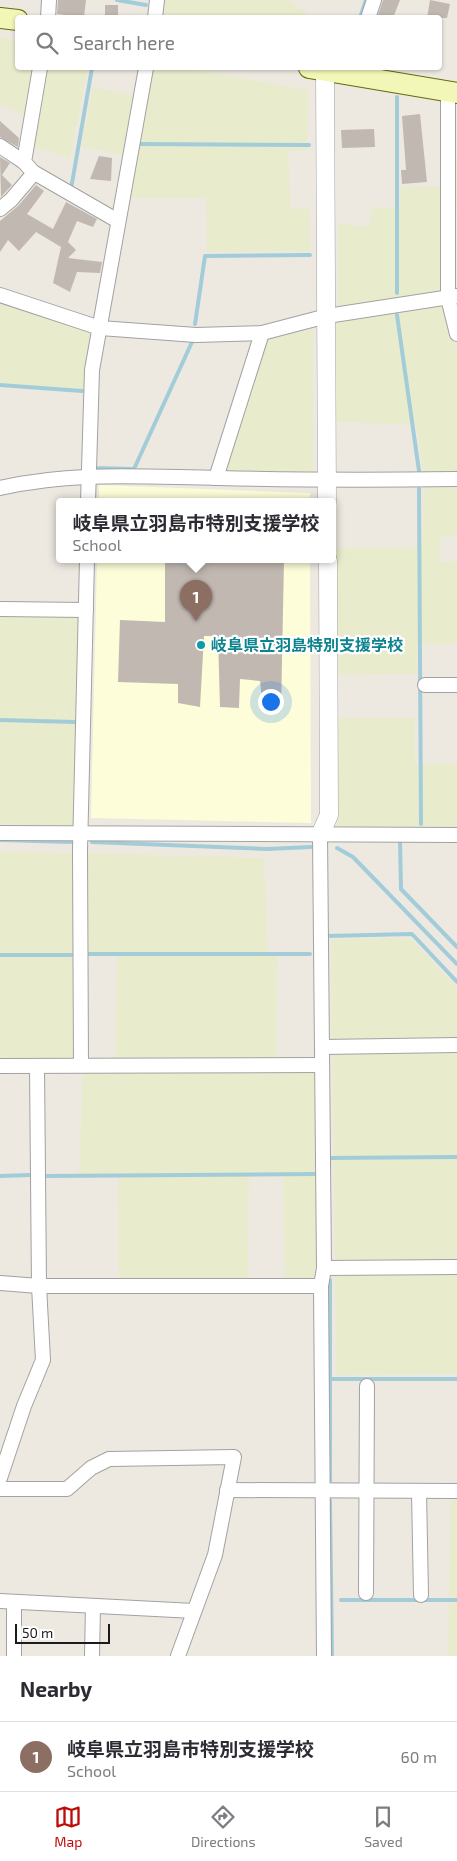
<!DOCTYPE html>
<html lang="en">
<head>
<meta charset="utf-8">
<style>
	:root { --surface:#fff; --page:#f2f2f3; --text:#2b2b33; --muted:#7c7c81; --line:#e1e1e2; --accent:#bf0a08 }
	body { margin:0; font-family:"Exo 2","Noto Sans JP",sans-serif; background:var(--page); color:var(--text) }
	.scale { position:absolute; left:15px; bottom:12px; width:95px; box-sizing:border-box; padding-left:5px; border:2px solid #1b1b1b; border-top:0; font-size:14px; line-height:18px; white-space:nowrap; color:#1b1b1b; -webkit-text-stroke:4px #fff; paint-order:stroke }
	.you { position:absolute; left:270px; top:701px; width:18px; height:18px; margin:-12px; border:4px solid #fff; border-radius:50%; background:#1a73e8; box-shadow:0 0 0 8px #1a73e833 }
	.badge { display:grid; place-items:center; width:32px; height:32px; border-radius:50%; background:var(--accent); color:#fff; font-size:16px; font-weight:700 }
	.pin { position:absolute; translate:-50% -41px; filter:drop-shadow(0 1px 2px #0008) }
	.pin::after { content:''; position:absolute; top:26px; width:18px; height:15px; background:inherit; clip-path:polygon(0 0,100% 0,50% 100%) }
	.popup { position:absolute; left:56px; top:498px; width:280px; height:65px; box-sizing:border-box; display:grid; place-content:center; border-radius:5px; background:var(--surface); filter:drop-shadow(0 1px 4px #0005); font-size:16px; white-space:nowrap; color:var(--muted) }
	.popup b { font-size:19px; color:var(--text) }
	.popup::after { content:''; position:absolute; left:50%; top:100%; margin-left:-10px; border:10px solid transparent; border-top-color:var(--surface) }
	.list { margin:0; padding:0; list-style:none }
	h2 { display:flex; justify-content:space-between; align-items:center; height:65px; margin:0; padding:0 20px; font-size:21px }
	h2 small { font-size:16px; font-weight:400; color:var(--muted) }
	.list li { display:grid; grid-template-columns:32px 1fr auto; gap:15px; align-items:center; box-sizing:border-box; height:70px; padding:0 20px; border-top:1px solid var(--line) }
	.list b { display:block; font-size:19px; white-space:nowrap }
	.list p { margin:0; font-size:16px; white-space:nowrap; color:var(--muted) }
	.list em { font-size:16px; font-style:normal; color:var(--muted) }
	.icon { flex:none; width:28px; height:28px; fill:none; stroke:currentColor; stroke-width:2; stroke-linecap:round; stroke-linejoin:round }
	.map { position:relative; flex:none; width:457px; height:1656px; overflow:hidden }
	.search { position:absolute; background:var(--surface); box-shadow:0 1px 4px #0004; left:15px; right:15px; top:15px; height:55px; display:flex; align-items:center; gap:12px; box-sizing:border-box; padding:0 18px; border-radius:5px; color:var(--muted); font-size:19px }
	.sheet { height:135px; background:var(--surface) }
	nav { display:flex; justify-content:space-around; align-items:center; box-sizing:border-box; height:70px; border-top:1px solid var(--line); background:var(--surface); font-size:14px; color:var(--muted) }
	nav a { display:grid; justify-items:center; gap:2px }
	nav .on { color:var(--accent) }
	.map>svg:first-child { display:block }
	.education { fill:#fdfdd9 }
	.farmland { fill:#e9ebcd }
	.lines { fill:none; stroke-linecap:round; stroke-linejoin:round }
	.stream { stroke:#a3ccd9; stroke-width:4 }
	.building { fill:#c1b8b1 }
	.minor-casing { stroke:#a2a2a2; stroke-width:16 }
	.tertiary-casing { stroke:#a2a2a2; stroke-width:19 }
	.secondary-casing { stroke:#606c09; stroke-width:22 }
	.minor { stroke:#fff; stroke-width:14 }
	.tertiary { stroke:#fff; stroke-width:18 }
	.secondary { stroke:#f2f6b6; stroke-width:20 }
	.culture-dot { fill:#0f9aa8; stroke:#fff; stroke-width:2 }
	.labels { text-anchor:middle; stroke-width:4.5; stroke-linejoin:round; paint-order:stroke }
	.culture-label { font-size:16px; font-weight:bold; fill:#0d838f; stroke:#fff; text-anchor:start }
</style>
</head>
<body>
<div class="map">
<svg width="457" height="1656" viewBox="0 0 457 1656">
	<rect width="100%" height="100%" fill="#ede9e1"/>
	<!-- education -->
	<g class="education">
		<path d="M99,485l211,8v9h-211z"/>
		<path d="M97,560h213l1,263 -220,-5z"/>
	</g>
	<!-- farmland -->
	<g class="farmland">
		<path d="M165,0h124l19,14v3h-146z"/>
		<path d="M0,37l17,3 1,28h16l-10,48 -24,-12z"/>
		<path d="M46,68h42l-18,91 -38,-13z"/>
		<path d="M154,68h31l124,22 -2,60 -19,1 3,59 18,-3 1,44 -103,1 -1,-54h-76z"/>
		<path d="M93,87l42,8 -10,60 -44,-8z"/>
		<rect x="453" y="162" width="4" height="49"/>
		<path d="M444,186l-1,106 -105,19v-88l31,4 3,-20 28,1v-21z"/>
		<path d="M0,304l93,27 -8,58 -85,-4z"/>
		<path d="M443,304l14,44v126h-33l-8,-49 -80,-3v-102z"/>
		<path d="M313,326v149l-88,-3 43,-137z"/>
		<path d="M457,484v53h-17l-1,25 18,-1v83h-40v30l-79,1 -2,-127 86,-1 2,-62z"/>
		<path d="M0,613l81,1 -4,212 -77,-2z"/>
		<path d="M338,718h77v46l42,-1v65h-120z"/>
		<path d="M0,851l77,3 1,203 -6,5 -72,-1z"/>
		<path d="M85,853l179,5 4,96h9l-1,110 46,1 -1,221h-36l-2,-113 -34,-2 -1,109 -129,5 -1,-110h-39l4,-106 32,-4 2,-113h-32z"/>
		<path d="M410,938l47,50v52l-126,1v-102z"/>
		<path d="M457,1051v210h-122l-3,-208z"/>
		<path d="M457,1273v101l-121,1 -1,-101z"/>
		<path d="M451,1495h6v161h-9z"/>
	</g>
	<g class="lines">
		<!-- stream -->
		<g class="stream">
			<path d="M117,0l29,5"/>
			<path d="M360,18l6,-18"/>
			<path d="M397,97v196"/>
			<path d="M138,144l171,1"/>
			<path d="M73,190l-2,-1 21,-121"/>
			<path d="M397,315l22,156"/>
			<path d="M195,324l10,-68 105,-1"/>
			<path d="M0,385l82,6"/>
			<path d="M95,465v3l39,1 58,-127"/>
			<path d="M419,489l2,335"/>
			<path d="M0,720l75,2"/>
			<path d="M0,840l71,2"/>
			<path d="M400,841l1,48 56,58"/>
			<path d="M92,842l175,7 44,-2"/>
			<path d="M337,848l16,9 104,107"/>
			<path d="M327,936l85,-2 45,48"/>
			<path d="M86,954h224"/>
			<path d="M0,955h71"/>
			<path d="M328,1158l129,-1"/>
			<path d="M0,1176l30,-1"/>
			<path d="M46,1176l268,-2"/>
			<path d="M330,1280v201"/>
			<path d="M329,1379h128"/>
			<path d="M330,1500l2,156"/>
			<path d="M341,1600h116"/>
		</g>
	</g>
	<!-- building -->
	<g class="building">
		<path d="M58,0h28l-2,17 -27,-3z"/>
		<path d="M383,0h17l-7,18h-16z"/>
		<path d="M430,0l20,4 -3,14h-20z"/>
		<rect x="105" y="5" width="13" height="10"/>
		<path d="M420,114l7,68 -25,2 -1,-14h5l-4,-54z"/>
		<path d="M0,121l19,17 -1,9 -18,-10z"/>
		<path d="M374,129l1,18 -33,1 -1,-18z"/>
		<path d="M99,156l13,2 -1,23 -21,-2z"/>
		<path d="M0,157l10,6 -8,12 10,10 -11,12z"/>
		<path d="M36,185l8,6 -17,23 26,15 13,-27 31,17 -4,8 -16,-6 -9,21 8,8 -8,8 34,4 -2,11 -23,-1 -7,20 -17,-9 8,-36 -25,-15 -17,19 -11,-11 -8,12v-31l18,-15z"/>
		<path d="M165,560h119l-3,151 -18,-1 -3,-29 -20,-2 -1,29 -19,-1 -2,-71h-14l-4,71 -22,-4v-19l-60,-2 2,-62 45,2z"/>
	</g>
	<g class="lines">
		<defs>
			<g id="minor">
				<path d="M48,18l1,-18"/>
				<path d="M155,18l2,-18"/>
				<path d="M368,18l6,-18"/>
				<path d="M40,68l-16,94 9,10 85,49"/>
				<path d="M448,92v206l9,36"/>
				<path d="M0,146l24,16"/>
				<path d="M0,209l11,-9 23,-27"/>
				<path d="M0,295l100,33 96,7 66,-2 65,-17 130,-20"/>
				<path d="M216,478l46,-145"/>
				<path d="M0,488c75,-17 143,-11 219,-10 79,2 158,2 238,1"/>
				<path d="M88,502l4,-132 54,-302"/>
				<path d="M0,609l86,1"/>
				<path d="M425,685h32"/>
				<path d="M0,833l457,2"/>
				<path d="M320,835l4,433 -3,18 3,370"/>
				<path d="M322,1047l135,-2"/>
				<path d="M81,1065l-1,-215 7,-290"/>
				<path d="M0,1066l322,-1"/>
				<path d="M324,1268l133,-1"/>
				<path d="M0,1283l39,3h282"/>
				<path d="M0,1478l24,-72 19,-46 -4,-74 -2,-220"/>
				<path d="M0,1489h67l24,-21 18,-9 125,-2 -19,98 -37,101"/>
				<path d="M227,1490l230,1"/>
				<path d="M419,1491l2,104"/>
				<path d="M366,1593l1,-207"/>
				<path d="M0,1601l194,10"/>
				<path d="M14,1602v54"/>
				<path d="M92,1656l1,-50"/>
			</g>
			<g id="tertiary">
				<path d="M325,70l2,432"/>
				<path d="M320,835l9,-20 -1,-255"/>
			</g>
			<g id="secondary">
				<path d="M0,18l18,2"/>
				<path d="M309,68l148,25"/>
			</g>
		</defs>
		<!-- minor casing -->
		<use href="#minor" class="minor-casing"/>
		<!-- tertiary casing -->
		<use href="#tertiary" class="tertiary-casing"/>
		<!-- secondary casing -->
		<use href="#secondary" class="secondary-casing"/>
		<!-- minor -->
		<use href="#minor" class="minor"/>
		<!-- tertiary -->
		<use href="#tertiary" class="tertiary"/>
		<!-- secondary -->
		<use href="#secondary" class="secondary"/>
	</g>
	<!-- markers -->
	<circle class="culture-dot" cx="201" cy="645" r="5"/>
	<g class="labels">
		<!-- culture labels -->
		<g class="culture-label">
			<text x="211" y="651">岐阜県立羽島特別支援学校</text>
		</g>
	</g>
</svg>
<div class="scale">50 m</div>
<div class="you"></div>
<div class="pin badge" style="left:196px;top:621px;background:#8d6e63">1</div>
<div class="popup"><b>岐阜県立羽島市特別支援学校</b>School</div>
<div class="search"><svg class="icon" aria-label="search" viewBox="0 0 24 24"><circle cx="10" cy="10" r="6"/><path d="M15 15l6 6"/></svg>Search here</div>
</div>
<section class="sheet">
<h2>Nearby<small></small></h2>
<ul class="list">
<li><span class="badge" style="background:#8d6e63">1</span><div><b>岐阜県立羽島市特別支援学校</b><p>School</p></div><em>60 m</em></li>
</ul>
</section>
<nav>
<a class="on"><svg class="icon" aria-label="map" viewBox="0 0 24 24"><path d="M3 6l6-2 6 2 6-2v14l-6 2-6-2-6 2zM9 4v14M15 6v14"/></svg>Map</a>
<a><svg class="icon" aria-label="directions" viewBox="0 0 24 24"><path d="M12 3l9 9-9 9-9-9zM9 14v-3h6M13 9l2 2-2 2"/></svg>Directions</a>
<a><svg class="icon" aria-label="saved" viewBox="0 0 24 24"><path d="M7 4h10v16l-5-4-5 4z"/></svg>Saved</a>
</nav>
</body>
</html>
